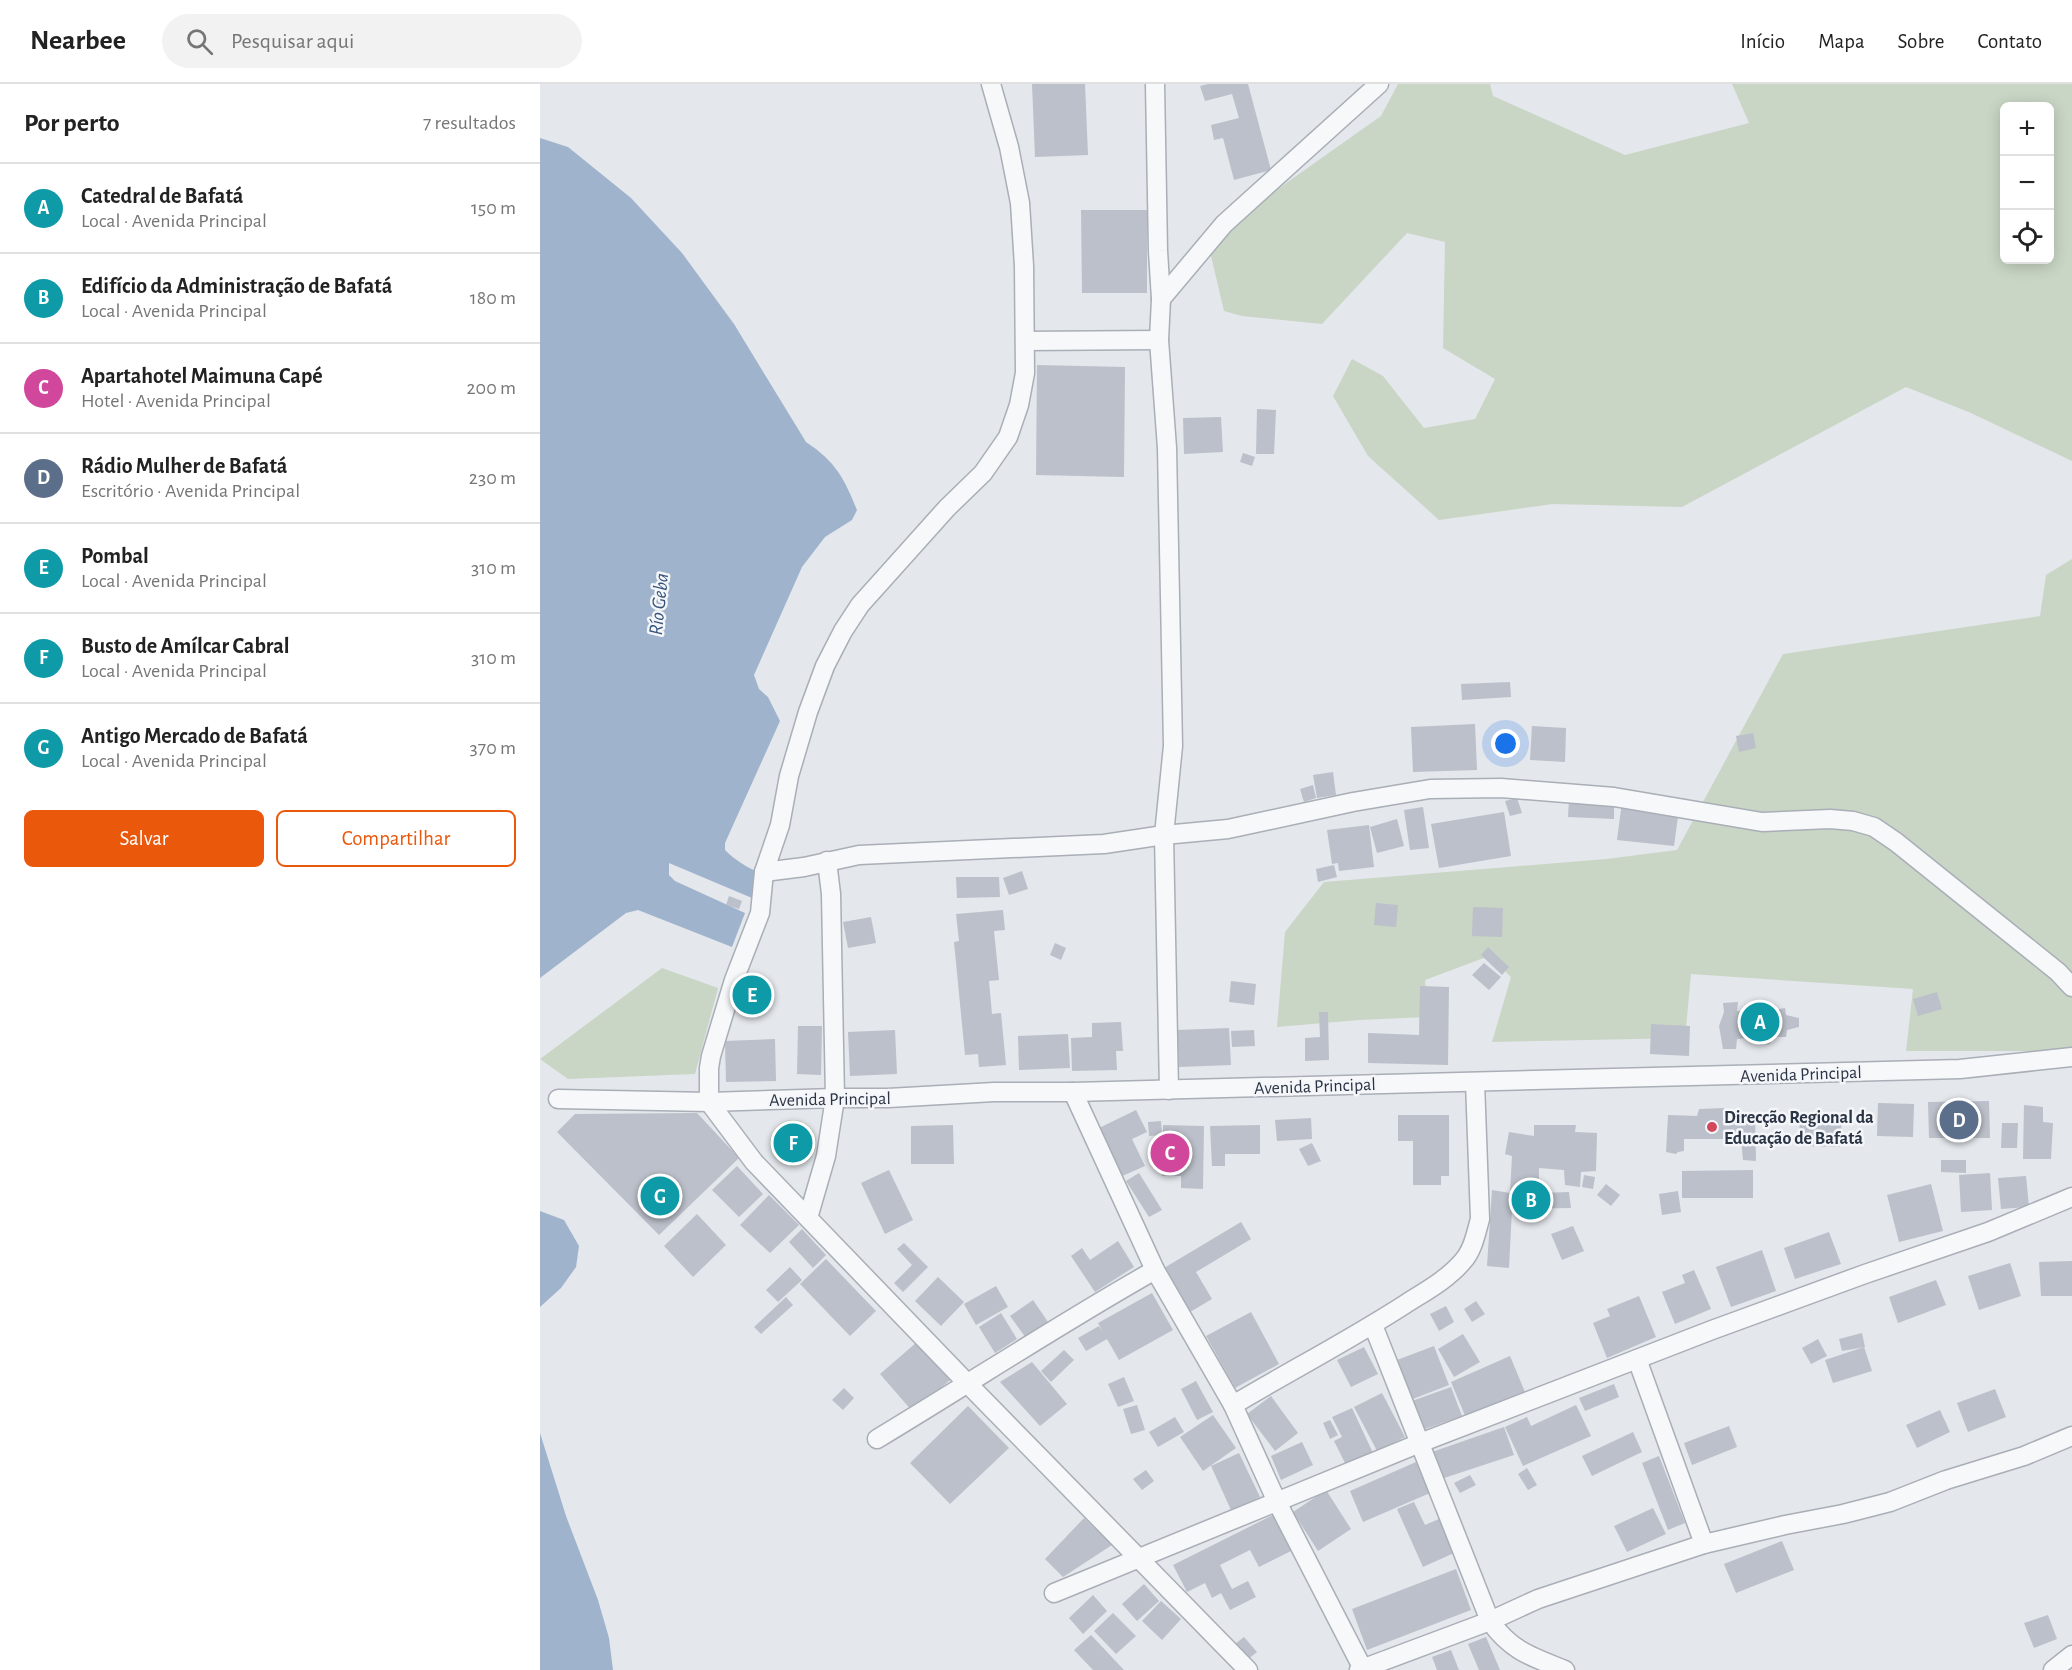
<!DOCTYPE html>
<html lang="pt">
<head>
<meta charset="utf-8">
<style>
	:root { --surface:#fff; --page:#f2f2f2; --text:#222; --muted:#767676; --line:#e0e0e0; --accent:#ea580c }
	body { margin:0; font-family:"Alegreya Sans",sans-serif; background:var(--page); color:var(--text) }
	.controls { position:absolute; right:18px; top:18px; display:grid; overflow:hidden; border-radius:9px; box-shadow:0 3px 15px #0003 }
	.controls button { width:54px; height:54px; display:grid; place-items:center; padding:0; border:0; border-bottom:2px solid var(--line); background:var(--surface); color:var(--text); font:30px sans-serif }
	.you { position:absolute; left:966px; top:660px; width:21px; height:21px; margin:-15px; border:4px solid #fff; border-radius:50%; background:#1a73e8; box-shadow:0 0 0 9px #1a73e833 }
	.badge { display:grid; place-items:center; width:39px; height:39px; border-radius:50%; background:var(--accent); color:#fff; font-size:20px; font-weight:700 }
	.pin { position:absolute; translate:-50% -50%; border:3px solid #fff; box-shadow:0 2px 6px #0006 }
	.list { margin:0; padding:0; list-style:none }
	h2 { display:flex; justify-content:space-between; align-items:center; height:78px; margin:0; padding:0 24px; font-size:26px }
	h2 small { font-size:20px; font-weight:400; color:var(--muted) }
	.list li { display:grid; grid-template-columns:39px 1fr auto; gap:18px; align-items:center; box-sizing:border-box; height:90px; padding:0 24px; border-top:2px solid var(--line) }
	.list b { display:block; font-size:22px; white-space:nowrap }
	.list p { margin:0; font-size:20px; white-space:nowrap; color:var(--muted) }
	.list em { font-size:20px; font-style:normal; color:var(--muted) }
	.actions { display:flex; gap:12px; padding:18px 24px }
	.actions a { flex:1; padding:14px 0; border:2px solid var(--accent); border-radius:9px; text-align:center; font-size:21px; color:var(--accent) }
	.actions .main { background:var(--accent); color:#fff }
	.icon { flex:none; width:33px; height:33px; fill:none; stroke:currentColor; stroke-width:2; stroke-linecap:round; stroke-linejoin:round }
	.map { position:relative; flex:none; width:1532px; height:1586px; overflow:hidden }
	header { display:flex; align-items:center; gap:36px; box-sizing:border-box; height:84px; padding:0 30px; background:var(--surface); border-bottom:2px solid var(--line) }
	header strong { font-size:28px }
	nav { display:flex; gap:33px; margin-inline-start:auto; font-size:21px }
	.search { width:420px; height:54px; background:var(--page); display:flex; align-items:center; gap:15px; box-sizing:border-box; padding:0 21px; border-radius:33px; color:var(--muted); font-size:22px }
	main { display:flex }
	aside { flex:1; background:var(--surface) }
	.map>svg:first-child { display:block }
	.green { fill:#c9d6c5; fill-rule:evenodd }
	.water { fill:#9fb4cc }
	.building { fill:#bbc0ca }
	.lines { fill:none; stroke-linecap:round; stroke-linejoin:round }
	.minor-casing { stroke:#a9aeb7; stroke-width:21 }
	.minor { stroke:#f7f8fa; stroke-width:18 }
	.poi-dot { fill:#d1495b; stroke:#f4f6f9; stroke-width:2 }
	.labels { text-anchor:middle; stroke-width:5; stroke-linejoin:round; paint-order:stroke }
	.street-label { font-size:18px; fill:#2b3445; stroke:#f4f6f9 }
	.poi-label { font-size:18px; font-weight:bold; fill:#2b3445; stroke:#f4f6f9; text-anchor:start }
	.water-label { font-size:20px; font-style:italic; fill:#34527a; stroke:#f4f6f9 }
</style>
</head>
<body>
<header>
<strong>Nearbee</strong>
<div class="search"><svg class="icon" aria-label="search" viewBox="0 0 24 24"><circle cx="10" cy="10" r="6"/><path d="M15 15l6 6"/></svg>Pesquisar aqui</div>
<nav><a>Início</a><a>Mapa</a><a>Sobre</a><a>Contato</a></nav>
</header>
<main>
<aside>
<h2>Por perto<small>7 resultados</small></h2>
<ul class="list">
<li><span class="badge" style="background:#0f9aa8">A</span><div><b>Catedral de Bafatá</b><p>Local · Avenida Principal</p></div><em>150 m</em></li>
<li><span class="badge" style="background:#0f9aa8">B</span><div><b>Edifício da Administração de Bafatá</b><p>Local · Avenida Principal</p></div><em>180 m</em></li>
<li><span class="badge" style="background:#d1479c">C</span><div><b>Apartahotel Maimuna Capé</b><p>Hotel · Avenida Principal</p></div><em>200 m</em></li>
<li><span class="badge" style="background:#5c6f8a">D</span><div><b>Rádio Mulher de Bafatá</b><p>Escritório · Avenida Principal</p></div><em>230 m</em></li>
<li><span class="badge" style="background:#0f9aa8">E</span><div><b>Pombal</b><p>Local · Avenida Principal</p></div><em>310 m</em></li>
<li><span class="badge" style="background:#0f9aa8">F</span><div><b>Busto de Amílcar Cabral</b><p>Local · Avenida Principal</p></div><em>310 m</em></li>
<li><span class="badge" style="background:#0f9aa8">G</span><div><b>Antigo Mercado de Bafatá</b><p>Local · Avenida Principal</p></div><em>370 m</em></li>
</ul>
<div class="actions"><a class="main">Salvar</a><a>Compartilhar</a></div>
</aside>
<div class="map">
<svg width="1532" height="1586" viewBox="0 0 1532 1586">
	<rect width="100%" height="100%" fill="#e4e7ec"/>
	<!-- green -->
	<g class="green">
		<path d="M858,0h92l3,12 132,59 124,-32 -17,-39h340v377l-101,-48 -65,-26 -224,120 -129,-3 -114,16 -71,-64 -35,-60 19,-37 31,17 41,52 51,-9 20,-40 -52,-31 2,-106 -38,-9 -85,91 -80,-8 -18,-5 -17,-72 174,-123zM1464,22h46v154h-46z"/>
		<path d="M1532,475v492h-166l7,-62 -222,-15 -6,64 -193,4 19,-65 -22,-21 -64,24 3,37 -69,3 -82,7 8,-95 39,-50 282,-23 71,-9 106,-196 257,-38 6,-41z"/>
		<path d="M122,884l56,20 -23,86 -127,5 -28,-20z"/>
		<circle cx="253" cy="1059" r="23"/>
	</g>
	<!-- water -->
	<g class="water">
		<path d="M0,54l28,9 63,51 51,55 52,71 72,118c30,20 38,36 51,68l-5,10 -27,17 -23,30 -48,108 5,14 9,8 12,24 -55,122v7c11,11 22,17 36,24l-9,24 -83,-35v12l6,6 70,32 -13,34 -94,-37 -12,3 -86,65z"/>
		<path d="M0,1127l24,9 15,26 -3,21 -15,21 -21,19z"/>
		<path d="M0,1349l26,83 32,84 11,38 4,32h-73z"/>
	</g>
	<!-- building -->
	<g class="building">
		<path d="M492,0h53l3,71 -53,2z"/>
		<path d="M668,0h40l23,86 -37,10 -11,-42 -9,2 -3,-15 28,-7 -7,-24 -27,7 -5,-15z"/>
		<path d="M541,126h66v83h-65z"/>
		<path d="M497,281l88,2 -1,110 -88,-2z"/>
		<path d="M717,325l19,1 -2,44h-18z"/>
		<path d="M681,333l2,35 -39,2 -1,-36z"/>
		<path d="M703,369l12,4 -3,9 -12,-4z"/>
		<path d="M970,598l1,15 -49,3 -1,-16z"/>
		<path d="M935,640l2,46 -64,2 -2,-45z"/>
		<path d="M992,642l34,2 -1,34 -35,-2z"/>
		<path d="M1213,649l3,15 -17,4 -3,-16z"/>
		<path d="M793,688l3,23 -19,3 -4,-23z"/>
		<path d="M773,701l3,13 -12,4 -4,-13z"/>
		<path d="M977,714l5,15 -12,3 -5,-15z"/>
		<path d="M1029,715l45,1v19l-46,-2z"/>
		<path d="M1082,718l57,7 -5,37 -57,-6z"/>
		<path d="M883,723l6,41 -19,2 -6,-40z"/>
		<path d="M964,728l7,44 -72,12 -8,-44z"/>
		<path d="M857,735l7,27 -27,7 -7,-26z"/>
		<path d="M829,741l5,42 -35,4 -1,-8 -6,1 -5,-34z"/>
		<path d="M794,781l3,12 -19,5 -2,-13z"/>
		<path d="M482,787l6,18 -19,6 -6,-17z"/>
		<path d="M416,793h43l1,20 -43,1z"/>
		<path d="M189,812l13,5 -3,8 -13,-4z"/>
		<path d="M836,819l22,2 -2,22 -22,-2z"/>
		<path d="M933,823l30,1 -1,29 -30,-1z"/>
		<path d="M463,826l2,20 -11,1 5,49 -10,1 3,33 9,-1 5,52 -27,2 -1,-13 -13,1 -11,-113 5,-1 -3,-27z"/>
		<path d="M331,833l5,26 -28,5 -5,-26z"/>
		<path d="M515,859l11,5 -5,12 -11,-5z"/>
		<path d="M948,863l21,20 -7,8 -21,-20z"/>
		<path d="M944,879l17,14 -12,13 -17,-15z"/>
		<path d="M691,897l25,3 -2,21 -25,-3z"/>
		<path d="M880,902l29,1 -1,78 -80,-2v-30l51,2z"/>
		<path d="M210,904l8,3 -4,11 -8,-3z"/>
		<path d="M1397,908l5,17 -24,7 -5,-17z"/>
		<path d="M1198,918l-1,9h21v-8l10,1 1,7 16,-3 1,7 13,3v9l-12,3 -1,7h-16v7l-10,1 -1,-8 -22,2 -1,10h-13l-4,-23 5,-14 -1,-9z"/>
		<path d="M779,928h9l1,48 -24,1v-23l15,-1z"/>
		<path d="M581,938l2,29h-7l1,19 -45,1 -1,-33 21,-1v-14z"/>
		<path d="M1111,940l39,2 -1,30 -39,-2z"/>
		<path d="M258,942h24l-1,49 -24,-1z"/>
		<path d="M689,944l2,37 -52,2 -2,-37z"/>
		<path d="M355,946l2,44 -47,2 -2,-44z"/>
		<path d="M714,946l1,16 -23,1 -1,-16z"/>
		<path d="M528,950l2,34 -51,2 -1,-34z"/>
		<path d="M235,955l1,42 -50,1 -1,-41z"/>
		<path d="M1449,1017l1,37h-61l-1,-36z"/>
		<path d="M1338,1019l36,1 -1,33 -36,-1z"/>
		<path d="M1484,1021l19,2v15l10,1 -2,36h-28z"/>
		<path d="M1184,1024l2,7 29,-1 1,47 -13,-1 -2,-21h-57v12l-6,1 -2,2 -10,-2 2,-37 29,1 2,-7z"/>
		<path d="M596,1026l11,22 -15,7 13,27 -25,11 -23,-48z"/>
		<path d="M157,1029l42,45 -80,77 -102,-103 18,-18z"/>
		<path d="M1260,1030l42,2 -2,31 -34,-1v-7h-7z"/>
		<path d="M858,1031h51v61h-8v9h-28v-44h-15z"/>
		<path d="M771,1034l1,21 -35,2 -2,-21z"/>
		<path d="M621,1037l1,14 -13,1 -1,-14z"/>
		<path d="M1462,1039h16l-1,25h-16z"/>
		<path d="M413,1041l1,39h-43v-38z"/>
		<path d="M623,1041l41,1 -1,63 -22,-1v-12h-19z"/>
		<path d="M720,1041v29h-35v12h-13l-2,-40z"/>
		<path d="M994,1041h42l-1,7 22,1 -1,38 -15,1 -1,15 -15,-2 -1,-15 -25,-2v25l30,-1 2,16 -59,1 -3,59 -22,-2 5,-76 18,3 2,-37 -7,-2 4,-22 25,4z"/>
		<path d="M772,1059l9,18 -13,5 -9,-17z"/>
		<path d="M1401,1076h25v13l-25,-1z"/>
		<path d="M197,1082l26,28 -24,23 -27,-27z"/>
		<path d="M349,1086l24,50 -28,14 -24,-51z"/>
		<path d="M1213,1086v28h-71v-27z"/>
		<path d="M599,1089l23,37 -13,7 -23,-36z"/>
		<path d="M1450,1089l2,37 -31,2 -2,-37z"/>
		<path d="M1044,1091l11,2 -2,12 -11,-2z"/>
		<path d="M1486,1092l3,31 -28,2 -3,-31z"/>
		<path d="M1066,1100l14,11 -9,11 -14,-11z"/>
		<path d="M1391,1100l12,47 -44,11 -12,-47z"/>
		<path d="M1138,1107l3,21 -19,3 -3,-21z"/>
		<path d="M229,1111l30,30 -29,28 -30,-28z"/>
		<path d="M157,1130l29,31 -33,32 -29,-31z"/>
		<path d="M701,1138l10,17 -55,33 16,27 -22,13 -26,-44z"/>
		<path d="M1033,1142l11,25 -22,9 -11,-26z"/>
		<path d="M262,1145l24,26 -13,13 -24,-26z"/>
		<path d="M1289,1148l12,32 -46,15 -11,-31z"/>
		<path d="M578,1157l16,26 -39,25 -24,-36 11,-8 8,12z"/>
		<path d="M364,1159l24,24 -25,25 -9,-9 18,-18 -15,-16z"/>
		<path d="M1222,1166l14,41 -45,16 -15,-40z"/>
		<path d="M286,1175l50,52 -26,25 -50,-52z"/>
		<path d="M1532,1177v35h-31l-2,-34z"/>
		<path d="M1470,1179l11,33 -42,14 -11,-34z"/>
		<path d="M250,1183l12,13 -24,22 -12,-12z"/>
		<path d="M1154,1186l17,39 -36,15 -13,-32 23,-9 -3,-8z"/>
		<path d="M398,1193l26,25 -23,24 -26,-25z"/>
		<path d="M1396,1196l10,25 -48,18 -9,-26z"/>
		<path d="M456,1202l12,21 -32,18 -12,-21z"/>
		<path d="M612,1209l21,37 -54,30 -12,-21 -21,12 -8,-13 21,-12 4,6 -5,-9z"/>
		<path d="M1099,1212l17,41 -49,21 -14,-35 17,-7 -3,-7z"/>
		<path d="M246,1213l7,8 -32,29 -7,-7z"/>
		<path d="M493,1216l15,22 -22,16 -16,-22z"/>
		<path d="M936,1217l9,13 -13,8 -8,-13z"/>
		<path d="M906,1222l8,16 -15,9 -9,-17z"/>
		<path d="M711,1228l28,52 -44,24 -29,-52z"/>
		<path d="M461,1229l16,26 -22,14 -16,-26z"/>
		<path d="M1322,1249l3,14 -23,4 -3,-12z"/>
		<path d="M923,1250l17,28 -26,15 -16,-28z"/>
		<path d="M1278,1255l9,17 -16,8 -9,-16z"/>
		<path d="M377,1258l33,38 -37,32 -33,-38z"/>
		<path d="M894,1262l15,39 -44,17 -16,-39z"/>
		<path d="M824,1263l14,27 -27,13 -14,-27z"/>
		<path d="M1324,1263l8,24 -39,12 -8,-23z"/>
		<path d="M524,1266l10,10 -23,22 -10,-11z"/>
		<path d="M970,1272l15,36 -59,26 -15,-36z"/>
		<path d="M492,1278l35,42 -27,22 -40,-44z"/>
		<path d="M584,1293l10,24 -16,6 -10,-23z"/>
		<path d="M656,1297l17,31 -16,8 -16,-31z"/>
		<path d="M1074,1300l5,13 -34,14 -6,-13z"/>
		<path d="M911,1303l11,29 -40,14 -10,-29z"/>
		<path d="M304,1304l10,10 -11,12 -11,-10z"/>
		<path d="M1455,1305l11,28 -38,15 -11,-29z"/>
		<path d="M842,1309l23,44 -28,14 -23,-44z"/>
		<path d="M731,1312l27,37 -23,18 -28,-37z"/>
		<path d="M597,1321l8,25 -14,4 -8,-25z"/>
		<path d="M1036,1321l15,31 -68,30 -18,-39 22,-10 4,9z"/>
		<path d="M428,1322l41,42 -59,56 -40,-41z"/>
		<path d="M812,1324l21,45 -27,12 -12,-24 8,-4 -10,-20z"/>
		<path d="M1400,1326l10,22 -33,16 -11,-23z"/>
		<path d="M673,1331l23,33 -33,23 -23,-34z"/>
		<path d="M635,1333l9,15 -26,15 -9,-15z"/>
		<path d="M790,1336l8,15 -8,4 -7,-16z"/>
		<path d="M1189,1342l8,21 -45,18 -8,-22z"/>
		<path d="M964,1343l10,28 -73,24 -9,-27z"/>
		<path d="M1093,1348l9,20 -50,24 -10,-20z"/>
		<path d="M762,1358l11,23 -32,15 -10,-24z"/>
		<path d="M699,1369l21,44 -29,13 -20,-44z"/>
		<path d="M1119,1372l26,67 -17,7 -26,-67z"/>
		<path d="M876,1378l14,31 -67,29 -13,-31z"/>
		<path d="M987,1384l10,17 -9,5 -10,-16z"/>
		<path d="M606,1386l8,11 -12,9 -9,-11z"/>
		<path d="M930,1391l6,10 -16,8 -6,-10z"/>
		<path d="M786,1406l25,39 -33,22 -25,-39z"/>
		<path d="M874,1418l11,23 14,-6 15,34 -31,14 -26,-58z"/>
		<path d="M1113,1424l13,26 -39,18 -13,-26z"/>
		<path d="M733,1431l18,36 -32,16 -9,-17 -30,15 12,24 16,-8 8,16 -26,13 -9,-17 -9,5 -7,-15 -18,9 -14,-27z"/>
		<path d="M544,1434l28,27 -49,32 -18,-18z"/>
		<path d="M1242,1457l12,29 -58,23 -12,-29z"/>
		<path d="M916,1485l15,41 -104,40 -15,-41z"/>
		<path d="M604,1500l15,17 -22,20 -15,-17z"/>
		<path d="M553,1511l14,16 -24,23 -14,-16z"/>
		<path d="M621,1517l20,18 -19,21 -20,-19z"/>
		<path d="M573,1529l23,23 -20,18 -22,-23z"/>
		<path d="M1508,1531l9,24 -23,9 -10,-25z"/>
		<path d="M551,1551l33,35h-31l-19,-20z"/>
		<path d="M704,1553l13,15 -10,8 -12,-16z"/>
		<path d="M946,1553l14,33h-21l-11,-26z"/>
		<path d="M911,1566l8,20h-22l-5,-13z"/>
	</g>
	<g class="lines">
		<defs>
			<g id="minor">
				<path d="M451,0l18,63 11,56 4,63 1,107 -6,32 -11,32 -25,36 -36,35 -87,97 -17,26 -18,35 -17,46 -19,64 -9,49 -16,47 -4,41 -26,67 -23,76 -2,12v34l45,60 214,222 280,286"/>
				<path d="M615,0l3,167 3,48 -2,41 8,108 6,298 -9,89 5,255"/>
				<path d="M621,215l63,-75 155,-140"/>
				<path d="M485,257l134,-1"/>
				<path d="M224,788l40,-5 55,-12 245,-11 60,-9 64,-6 125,-27 77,-13 71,-1 113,9 148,25 68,-3 23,2 21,6 22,15 162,130 14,15"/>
				<path d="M533,1008l82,178 78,135 44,97 86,167"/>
				<path d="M18,1015l151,3 126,-4h53l106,-6h79l887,-23 112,-12"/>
				<path d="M268,1134l18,-62 9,-58 -4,-204 -4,-33"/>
				<path d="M833,1241l117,296c21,30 42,36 75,49"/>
				<path d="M1097,1275l67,185"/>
				<path d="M693,1321c57,-34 115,-64 171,-100 20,-13 43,-25 59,-44 10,-11 13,-28 17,-42l-5,-137"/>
				<path d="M337,1355c93,-56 184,-116 278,-169"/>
				<path d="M514,1509l366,-150 292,-113 153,-56 123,-42 84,-35"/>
				<path d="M819,1586l131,-49 48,-22 166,-55 81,-19 58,-11 47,-12 56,-22 78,-24 48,-20"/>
				<path d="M1513,1586l19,-15"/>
			</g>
		</defs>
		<!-- minor casing -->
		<use href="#minor" class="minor-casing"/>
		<!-- minor -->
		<use href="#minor" class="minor"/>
	</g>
	<!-- markers -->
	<circle class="poi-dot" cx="1172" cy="1043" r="6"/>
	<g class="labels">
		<!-- street labels -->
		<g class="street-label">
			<text transform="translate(1261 990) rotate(-2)" y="6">Avenida Principal</text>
			<text transform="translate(775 1002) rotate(-2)" y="6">Avenida Principal</text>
			<text transform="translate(290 1015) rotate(-1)" y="6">Avenida Principal</text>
		</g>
		<!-- poi labels -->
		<g class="poi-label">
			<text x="1184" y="1039">Direcção Regional da<tspan x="1184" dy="21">Educação de Bafatá</tspan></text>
		</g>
		<!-- water labels -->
		<g class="water-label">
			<text transform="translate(118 520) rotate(-84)" y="7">Río Geba</text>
		</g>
	</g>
</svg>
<div class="controls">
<button>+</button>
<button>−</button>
<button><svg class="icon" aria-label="locate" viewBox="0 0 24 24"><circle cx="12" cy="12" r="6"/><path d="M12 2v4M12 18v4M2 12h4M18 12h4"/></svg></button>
</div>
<div class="you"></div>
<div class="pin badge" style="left:1220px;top:938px;background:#0f9aa8">A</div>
<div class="pin badge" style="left:991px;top:1116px;background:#0f9aa8">B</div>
<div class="pin badge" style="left:630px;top:1069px;background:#d1479c">C</div>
<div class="pin badge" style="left:1419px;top:1036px;background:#5c6f8a">D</div>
<div class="pin badge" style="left:212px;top:911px;background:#0f9aa8">E</div>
<div class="pin badge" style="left:253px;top:1059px;background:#0f9aa8">F</div>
<div class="pin badge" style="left:120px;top:1112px;background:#0f9aa8">G</div>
</div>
</main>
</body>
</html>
